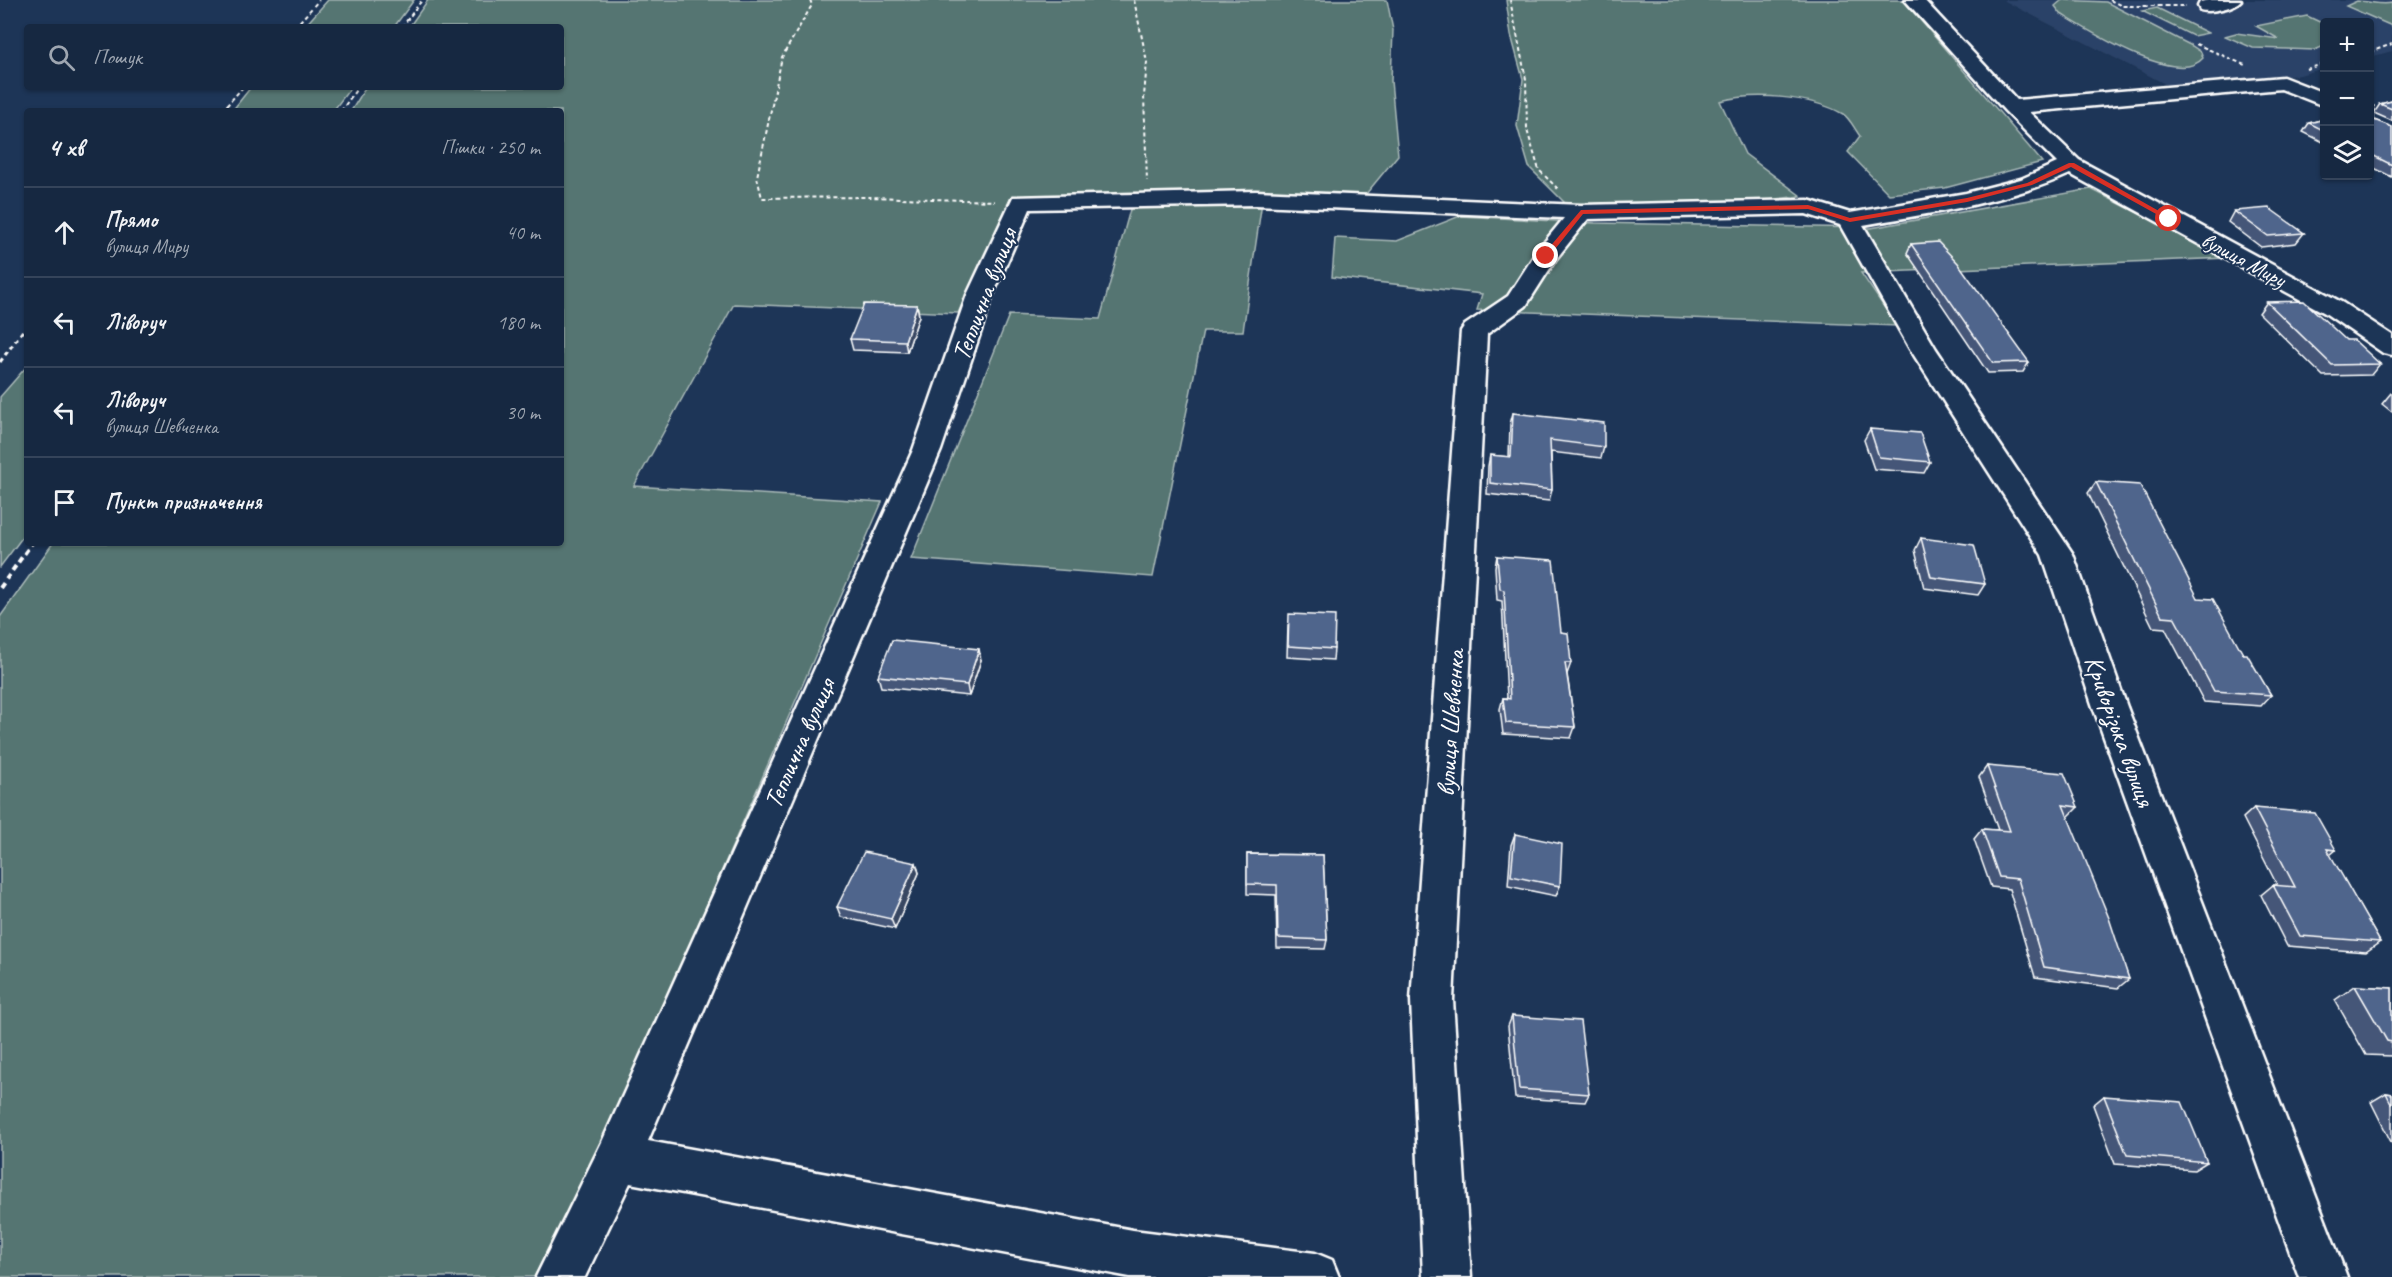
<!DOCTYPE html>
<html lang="uk">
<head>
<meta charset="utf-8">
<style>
	:root { --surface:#162841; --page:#1f3048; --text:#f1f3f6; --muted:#9ea6b1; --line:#35445a }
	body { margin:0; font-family:Caveat,sans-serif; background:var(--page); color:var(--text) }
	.controls { position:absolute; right:18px; top:18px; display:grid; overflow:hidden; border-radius:6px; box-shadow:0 2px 4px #0004 }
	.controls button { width:54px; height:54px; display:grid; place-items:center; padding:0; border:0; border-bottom:2px solid var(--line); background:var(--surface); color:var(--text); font:30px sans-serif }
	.stop { position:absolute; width:18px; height:18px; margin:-14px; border:4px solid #d93025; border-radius:50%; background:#fff }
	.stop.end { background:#d93025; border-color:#fff; box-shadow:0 2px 6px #0008 }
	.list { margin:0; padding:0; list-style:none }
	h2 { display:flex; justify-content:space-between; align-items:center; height:78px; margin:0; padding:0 24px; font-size:26px }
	h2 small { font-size:20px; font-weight:400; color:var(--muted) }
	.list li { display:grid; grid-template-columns:39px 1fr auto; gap:18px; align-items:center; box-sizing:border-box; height:90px; padding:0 24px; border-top:2px solid var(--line) }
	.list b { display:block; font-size:22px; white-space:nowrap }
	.list p { margin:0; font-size:20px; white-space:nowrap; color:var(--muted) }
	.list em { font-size:20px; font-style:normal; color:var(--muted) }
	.icon { flex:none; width:33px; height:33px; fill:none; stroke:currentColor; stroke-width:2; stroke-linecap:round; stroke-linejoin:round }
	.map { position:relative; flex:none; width:2392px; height:1277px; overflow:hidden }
	.search { position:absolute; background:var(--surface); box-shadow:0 2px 4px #0004; left:24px; top:24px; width:540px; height:66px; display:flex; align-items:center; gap:15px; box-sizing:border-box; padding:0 21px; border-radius:6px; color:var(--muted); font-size:22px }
	.panel { position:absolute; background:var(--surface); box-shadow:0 2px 4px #0004; left:24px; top:108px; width:540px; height:438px; border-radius:6px }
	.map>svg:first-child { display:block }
	.built { fill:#2c4367 }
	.green { fill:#557472; stroke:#aabab8; stroke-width:1.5 }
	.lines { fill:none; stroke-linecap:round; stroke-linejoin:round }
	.minor-casing { stroke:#fff; stroke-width:5 }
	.path-far2 { stroke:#fff; stroke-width:2; stroke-dasharray:4 3; stroke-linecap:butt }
	.path-far1 { stroke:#fff; stroke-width:3; stroke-dasharray:4.5 4; stroke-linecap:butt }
	.path { stroke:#fff; stroke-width:4; stroke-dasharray:6 4.5; stroke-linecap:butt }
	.minor { fill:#1d3557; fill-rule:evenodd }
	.wall { fill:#455778; stroke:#fff; stroke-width:1.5 }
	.shaded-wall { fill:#384762; stroke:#fff; stroke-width:1.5 }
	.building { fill:#50658c; stroke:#fff; stroke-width:1.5 }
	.route { fill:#d93025 }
	.labels { text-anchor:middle; stroke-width:4.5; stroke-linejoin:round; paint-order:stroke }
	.far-street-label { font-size:22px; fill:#fff; stroke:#1d3557 }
	.street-label { font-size:26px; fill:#fff; stroke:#1d3557 }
</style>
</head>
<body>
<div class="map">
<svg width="2392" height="1277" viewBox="0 0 2392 1277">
	<rect width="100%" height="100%" fill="#1d3557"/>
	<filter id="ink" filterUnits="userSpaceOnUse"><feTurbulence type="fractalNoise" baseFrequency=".0167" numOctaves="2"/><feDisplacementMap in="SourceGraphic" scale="12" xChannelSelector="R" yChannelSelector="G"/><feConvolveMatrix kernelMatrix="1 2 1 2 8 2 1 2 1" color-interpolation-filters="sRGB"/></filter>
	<g filter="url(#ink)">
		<!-- built -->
		<path class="built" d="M2003,0h389v51l-22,6v-35h-46v46l-24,7 -129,12z"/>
		<!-- green -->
		<g class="green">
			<path d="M328,0h86l-20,27h-90z"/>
			<path d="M428,0h959l6,30 -2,51 7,74 -37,45 -98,-5 -20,136h-40l-50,246 -242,-18 98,-244 91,4 31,-113 -125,2 -48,105 -224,-9 -100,182 248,16 -280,644 -68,131h-534v-660l53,-74h508v-432h-210l15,-24h195v-60h-152z"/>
			<path d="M1506,0h397l139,162 -97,26 -56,6 -41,-42 12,-16c-5,-6 -10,-18 -17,-22 -31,-18 -89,-22 -123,-13l25,53 56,42 -68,8 -163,4 -41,-41 -12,-41 6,-47 -12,-44z"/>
			<path d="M2062,0l44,2 86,44 9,6 2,6c-25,30 -117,-29 -142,-44l-6,-8z"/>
			<path d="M2357,1c12,0 24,5 35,2v23l-46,-20z"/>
			<path d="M2157,8l51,25 -15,3 -51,-25z"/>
			<path d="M2307,16l17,8v22l-9,4 -62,-2 -28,-12 11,-3 43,6 -23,-13z"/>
			<path d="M251,87h100l-18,24h-101z"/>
			<path d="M2091,189l135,69 -365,15 36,53 -420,-16 5,-16 -150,-17 3,-39 62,3 63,-25 135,7 276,5z"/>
			<path d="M27,366v165l-27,36v-170z"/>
		</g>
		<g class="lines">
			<defs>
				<g id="minor">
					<path d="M1905,0h19l93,100 266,-23 41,16v13l-43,-17 -252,23 50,48 264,143 49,32v20l-9,-2 -58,-40 -255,-139c-65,29 -136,39 -207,51l73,124 137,205 54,153 220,570h-48l-206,-570 -51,-152 -132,-206 -70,-124 -34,-11 -218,5 -32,40 -30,47 -39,28 -34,666 18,277h-48l-12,-277 50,-669 4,-6 43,-29 29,-45 27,-33 -308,-13 -226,4 -37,86 -52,155 -293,691 485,89 182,23 17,7 7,17h-209l-500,-94 -45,94h-49l66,-135 311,-692 54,-155 46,-98 243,-6 325,14 227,-5 42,13 116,-20 55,-14 36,-16 -52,-52z"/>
					<path d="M2209,0h32c-7,8 -30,13 -41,10l-2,-4 2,-4z"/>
				</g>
			</defs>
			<!-- minor casing -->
			<use href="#minor" class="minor-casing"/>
			<!-- path-far2 -->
			<g class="path-far2">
				<path d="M810,0l2,5 -30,52 -25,120 5,21 108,-1 125,4"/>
				<path d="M1134,0l13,62 -3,34 3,85"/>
				<path d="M1510,0l16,79 1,51 12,40 19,19"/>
				<path d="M2110,0l12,6h64"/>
				<path d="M295,27l24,-27"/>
				<path d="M402,27l20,-27"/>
				<path d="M2196,44l49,21"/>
				<path d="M2370,52l22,-8"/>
				<path d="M2306,69l18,-5"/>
				<path d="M222,111l21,-24"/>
				<path d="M341,111l17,-24"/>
			</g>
			<!-- path-far1 -->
			<path class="path-far1" d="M0,362l27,-37"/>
			<!-- path -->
			<path class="path" d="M0,588l32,-45"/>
			<!-- minor -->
			<use href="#minor" class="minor"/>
		</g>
		<!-- wall -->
		<g class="wall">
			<path d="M2392,101v20l-18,-8v7l18,7v50l-22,-11v-59l4,6 6,-9z"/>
			<path d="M2325,119v24l-22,-11 6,-9z"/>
			<path d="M2234,211l70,22 -8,10 -35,4 -33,-25z"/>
			<path d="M1911,244l118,118 -6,10 -35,1 -81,-120z"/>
			<path d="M2267,302l79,38 34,24 -9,11 -48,1 -64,-63z"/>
			<path d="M917,305l2,11 -12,36 -54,-2 -3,-11z"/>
			<path d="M2391,393h1v19l-10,-8z"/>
			<path d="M1513,413l91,34 -3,11 -50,-6 1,38 -3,11 -62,-7 1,-28 2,-11 19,2 1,-33z"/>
			<path d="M1870,429l60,33 -6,11 -50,-4 -10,-29z"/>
			<path d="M2096,482l102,116 45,56 28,41 -10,11 -57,-4 -39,-74 -12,-1 -65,-134z"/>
			<path d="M1921,538l64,46 -7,11 -54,-7 -9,-38z"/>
			<path d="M1497,556l64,76 10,31 -4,11 8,53 -4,11 -68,-4 -3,-25 3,-11h4l-5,-97 -5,-1 -2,-33z"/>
			<path d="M1288,625l46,24 -1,11 -46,-3z"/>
			<path d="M981,660l-12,36 -88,-9 -3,-11z"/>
			<path d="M1987,766l91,41 -10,10h-1l62,162 -11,9 -83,-11 -26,-88 -18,-2 -17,-48 8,-10 16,1 -19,-53z"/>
			<path d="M2254,808l82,42 -6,5 50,87 -14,10 -79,-6 -26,-51 12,-10h4l-34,-67z"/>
			<path d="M1515,834l45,52 -4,10 -48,-10 3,-41z"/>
			<path d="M1247,854l76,1 4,85 -2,9 -48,-1 -1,-53 -29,-1z"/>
			<path d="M916,863l3,10 -24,56 -54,-12 -4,-10z"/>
			<path d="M2355,986l37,2v68l-26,-1 -31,-55z"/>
			<path d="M1512,1016l77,78 -4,8 -70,-4 -7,-72z"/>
			<path d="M2386,1093l6,1v50l-21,-42z"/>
			<path d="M2104,1096l103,66 -13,8 -79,-6 -22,-59z"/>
		</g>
		<!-- shaded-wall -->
		<g class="shaded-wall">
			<path d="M917,305l2,11 -12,36 -2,-11z"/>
			<path d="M979,649l2,11 -12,36 -2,-11z"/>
			<path d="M916,863l3,10 -24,56 -4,-10z"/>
		</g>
		<!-- building -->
		<g class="building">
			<path d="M2392,101v8l-12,-5z"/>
			<path d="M2374,106v14l18,7v38l-22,-11v-47z"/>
			<path d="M2325,119v12l-16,-8z"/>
			<path d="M2269,208l35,25 -36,3 -34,-25z"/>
			<path d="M1938,242l20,21 71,99 -36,1 -82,-119z"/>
			<path d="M2304,301l42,39h8l26,24 -48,1 -65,-63z"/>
			<path d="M864,304l53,1 -12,36 -55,-2z"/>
			<path d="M1513,413l91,10v24l-54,-7 2,50 -62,-7v-28l21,2z"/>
			<path d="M1870,429l50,4 10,29 -51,-5z"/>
			<path d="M2096,482l44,3 58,113 15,1 30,55h4l24,41 -57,-4 -40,-74 -12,-1z"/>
			<path d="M1921,538l53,7 11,39 -54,-7z"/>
			<path d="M1497,556l56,4 8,72 7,1 3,30h-6l10,64 -69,-4 -3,-25 7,1 -6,-109 -4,-1z"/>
			<path d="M1289,614l46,2 -1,33 -46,-3z"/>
			<path d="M892,640l87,9 -12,36 -89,-9z"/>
			<path d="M1987,766l77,7 14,34 -15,-2 46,113 20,61 -85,-12 -26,-88 -19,-2 -17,-48 28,2z"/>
			<path d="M2254,808l61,5 21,37 -9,-1 53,93 -80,-6 -27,-51 22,2z"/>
			<path d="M1515,834l47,10 -2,42 -49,-10z"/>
			<path d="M864,852l52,11 -25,56 -54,-12z"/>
			<path d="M1247,854l76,1 4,85 -49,-2 -1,-53 -30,-1z"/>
			<path d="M2355,986l37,2v54l-5,-1z"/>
			<path d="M1512,1016l68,5 9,73 -70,-5z"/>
			<path d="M2386,1093l6,1v11z"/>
			<path d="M2104,1096l78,6 25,60 -80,-7z"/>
		</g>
	</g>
	<!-- route -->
	<path class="route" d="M2069,163h5l99,56 -6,1 -96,-53 -39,18 -65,17 -117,20 -42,-13 -225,5 -35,44 -6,-2 39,-46 227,-5 42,13 117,-20 60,-15z"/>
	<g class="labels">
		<!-- far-street labels -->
		<g class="far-street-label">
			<text transform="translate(2244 259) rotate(28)" y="8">вулиця Миру</text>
		</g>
		<!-- street labels -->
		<g class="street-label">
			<text transform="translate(984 294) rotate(-69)" y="9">Теплична вулиця</text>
			<text transform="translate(1450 723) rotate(-86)" y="9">вулиця Шевченка</text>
			<text transform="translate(2120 731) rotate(70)" y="9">Криворізька вулиця</text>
			<text transform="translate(799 743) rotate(-66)" y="9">Теплична вулиця</text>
		</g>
	</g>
</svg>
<div class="controls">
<button>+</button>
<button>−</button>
<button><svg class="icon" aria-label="layers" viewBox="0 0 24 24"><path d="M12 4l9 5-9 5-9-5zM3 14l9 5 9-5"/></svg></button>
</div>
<div class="stop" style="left:2169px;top:219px"></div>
<div class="stop end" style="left:1546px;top:256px"></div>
<div class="search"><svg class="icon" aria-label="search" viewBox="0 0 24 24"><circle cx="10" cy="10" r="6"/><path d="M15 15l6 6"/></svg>Пошук</div>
<section class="panel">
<h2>4 хв<small>Пішки · 250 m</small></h2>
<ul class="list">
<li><svg class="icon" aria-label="ahead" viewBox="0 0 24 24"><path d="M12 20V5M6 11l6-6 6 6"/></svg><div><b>Прямо</b><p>вулиця Миру</p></div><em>40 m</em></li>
<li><svg class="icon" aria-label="left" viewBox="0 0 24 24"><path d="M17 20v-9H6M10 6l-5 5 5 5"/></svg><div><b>Ліворуч</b></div><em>180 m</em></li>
<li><svg class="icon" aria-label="left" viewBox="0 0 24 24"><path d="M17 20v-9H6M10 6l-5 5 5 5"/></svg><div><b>Ліворуч</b><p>вулиця Шевченка</p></div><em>30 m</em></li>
<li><svg class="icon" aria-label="arrive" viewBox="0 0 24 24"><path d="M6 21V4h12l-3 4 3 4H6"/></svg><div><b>Пункт призначення</b></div></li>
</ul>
</section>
</div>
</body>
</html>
